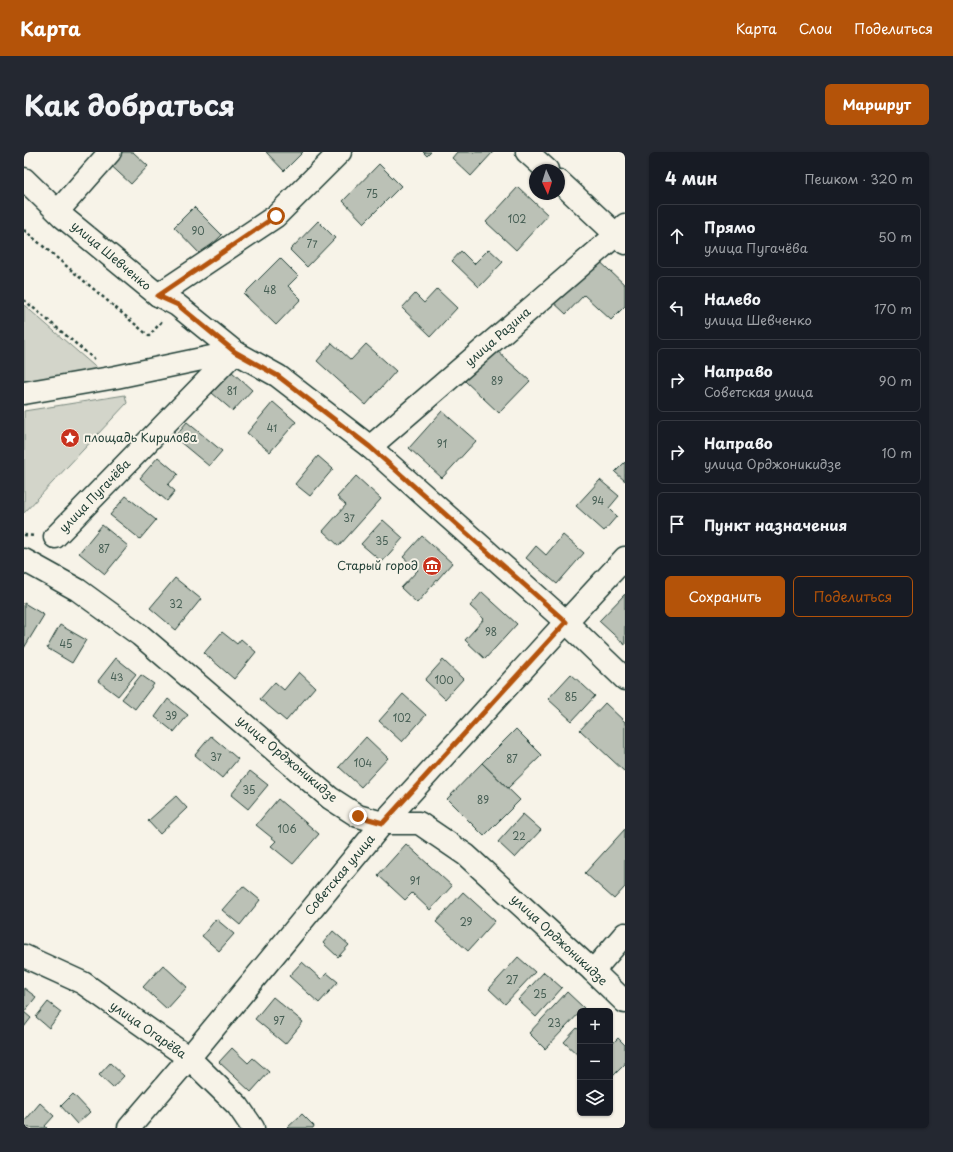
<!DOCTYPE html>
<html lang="ru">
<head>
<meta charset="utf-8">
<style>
	:root { --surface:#171b24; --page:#242831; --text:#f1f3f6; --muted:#9ea1a6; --line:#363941; --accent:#b45309 }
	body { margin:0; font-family:"Playpen Sans",sans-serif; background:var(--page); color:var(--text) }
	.controls { position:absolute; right:12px; bottom:12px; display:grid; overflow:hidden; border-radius:6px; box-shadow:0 1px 3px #0004 }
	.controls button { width:36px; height:36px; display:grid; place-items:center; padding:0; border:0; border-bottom:1px solid var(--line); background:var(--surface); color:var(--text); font:20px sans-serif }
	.compass { position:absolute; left:505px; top:12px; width:36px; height:36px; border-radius:50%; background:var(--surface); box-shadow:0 1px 3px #0004; rotate:176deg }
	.stop { position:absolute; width:12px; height:12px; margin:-9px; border:3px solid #b45309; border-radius:50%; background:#fff }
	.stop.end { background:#b45309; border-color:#fff; box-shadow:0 1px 4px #0008 }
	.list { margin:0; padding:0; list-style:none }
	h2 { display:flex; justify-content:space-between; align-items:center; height:52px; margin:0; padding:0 16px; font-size:17px }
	h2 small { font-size:13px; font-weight:400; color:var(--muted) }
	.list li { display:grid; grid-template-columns:26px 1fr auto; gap:12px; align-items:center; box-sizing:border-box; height:64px; margin:0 8px 8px; padding:0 8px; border:1px solid var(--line); border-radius:6px }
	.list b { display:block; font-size:15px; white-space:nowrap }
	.list p { margin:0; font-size:13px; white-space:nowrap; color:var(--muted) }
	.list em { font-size:13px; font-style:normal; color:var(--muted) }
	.actions { display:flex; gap:8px; padding:12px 16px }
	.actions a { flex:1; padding:9px 0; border:1px solid var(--accent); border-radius:6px; text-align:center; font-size:14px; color:var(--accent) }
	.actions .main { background:var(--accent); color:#fff }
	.icon { flex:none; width:22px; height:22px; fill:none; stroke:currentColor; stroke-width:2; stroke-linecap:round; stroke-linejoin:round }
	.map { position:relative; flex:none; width:601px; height:976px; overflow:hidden; border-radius:6px }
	header { display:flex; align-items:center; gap:24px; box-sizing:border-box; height:56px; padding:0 20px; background:var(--accent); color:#fff }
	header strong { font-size:19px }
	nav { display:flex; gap:22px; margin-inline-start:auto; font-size:14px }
	.intro { display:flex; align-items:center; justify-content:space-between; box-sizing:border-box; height:96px; padding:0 24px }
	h1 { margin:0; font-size:28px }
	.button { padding:10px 18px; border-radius:6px; background:var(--accent); color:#fff; font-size:14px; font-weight:700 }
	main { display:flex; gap:24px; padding:0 24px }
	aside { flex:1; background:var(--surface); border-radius:6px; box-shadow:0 1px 3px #0004 }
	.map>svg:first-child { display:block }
	.green { fill:#d3d5ca; stroke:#79897f }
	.building { fill:#bbc1b6; stroke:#1f3d34 }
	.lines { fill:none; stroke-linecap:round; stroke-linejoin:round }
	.minor-casing { stroke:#1f3d34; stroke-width:25 }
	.major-casing { stroke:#1f3d34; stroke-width:25 }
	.path { stroke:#1f3d34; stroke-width:2.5; stroke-dasharray:3 3; stroke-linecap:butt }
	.minor { stroke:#f7f3e8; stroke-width:22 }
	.major { stroke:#f7f3e8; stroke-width:22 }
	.route { stroke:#b45309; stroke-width:5 }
	.labels { text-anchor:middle; stroke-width:4; stroke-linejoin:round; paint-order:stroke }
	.number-label { font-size:10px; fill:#465e54 }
	.street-label { font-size:12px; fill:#1f3d34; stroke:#f7f3e8 }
	.poi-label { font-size:12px; fill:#1f3d34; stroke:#f7f3e8; text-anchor:start }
</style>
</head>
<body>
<header>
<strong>Карта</strong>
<nav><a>Карта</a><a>Слои</a><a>Поделиться</a></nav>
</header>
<div class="intro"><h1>Как добраться</h1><a class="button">Маршрут</a></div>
<main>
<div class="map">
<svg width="601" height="976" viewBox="0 0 601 976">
	<rect width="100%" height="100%" fill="#f7f3e8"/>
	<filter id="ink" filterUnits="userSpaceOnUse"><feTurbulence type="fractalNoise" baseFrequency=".025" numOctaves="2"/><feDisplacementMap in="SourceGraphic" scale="8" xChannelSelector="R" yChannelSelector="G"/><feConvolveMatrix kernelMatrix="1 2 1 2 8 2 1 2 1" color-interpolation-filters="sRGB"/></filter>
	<g filter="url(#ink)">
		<!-- green -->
		<g class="green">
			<path d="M0,153l77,67 -77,12z"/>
			<path d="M101,243l2,8 -103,110v-102z"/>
		</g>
		<!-- building -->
		<g class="building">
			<path d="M90,0h19l15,14 -17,18 -25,-23z"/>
			<path d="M242,0h37l-19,19z"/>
			<path d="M399,0h8l-4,4z"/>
			<path d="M433,0h36l-22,24 -19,-18z"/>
			<path d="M355,12l22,22 -37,37 -21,-22z"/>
			<path d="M494,35l30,28 -32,35 -30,-28z"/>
			<path d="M170,55l28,28 -21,20 -27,-28z"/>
			<path d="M294,69l17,17 -28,29 -17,-17z"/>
			<path d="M465,97l14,13 -24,25 -27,-26 9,-10 13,13z"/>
			<path d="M569,103l32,30v21l-14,14 -27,-25 -18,19 -15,-14z"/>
			<path d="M256,106l18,18 -10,10 13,13 -25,26 -32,-31z"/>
			<path d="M413,137l20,19 -26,28 -29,-28 13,-14 9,9z"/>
			<path d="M308,191l19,17 15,-16 30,27 -30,34 -49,-44z"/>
			<path d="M471,197l35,32 -31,32 -34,-32z"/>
			<path d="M207,219l21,19 -19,21 -21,-18z"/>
			<path d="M249,250l23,20 -26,30 -23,-19z"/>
			<path d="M418,259l34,30 -34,37 -33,-30z"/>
			<path d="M163,270l35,29 -13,15 -35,-29z"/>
			<path d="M294,304l15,13 -23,27 -15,-12z"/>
			<path d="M134,305l20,17 -10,11 7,6 -8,10 -27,-23z"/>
			<path d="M601,310v19l-10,-9z"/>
			<path d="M332,324l25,23 -42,47 -16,-15 23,-26 -9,-8z"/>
			<path d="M576,328l19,16 -10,12 8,8 -13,15 -28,-25z"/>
			<path d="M102,344l30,24 -16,19 -30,-24z"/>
			<path d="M359,368l20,18 -21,24 -21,-18z"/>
			<path d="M78,373l26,21 -23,28 -26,-21z"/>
			<path d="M539,383l21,18 -27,31 -31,-26 10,-12 10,9z"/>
			<path d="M398,384l30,27 -35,40 -16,-15 17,-18 -15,-13z"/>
			<path d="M151,426l26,21 -25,31 -26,-22z"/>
			<path d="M458,440l35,32 -32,35 -20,-19 19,-21 -14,-13z"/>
			<path d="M601,442v51l-26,-24z"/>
			<path d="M0,451l20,12 -20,33z"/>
			<path d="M36,473l26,15 -14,23 -25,-15z"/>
			<path d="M198,480l15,12 4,-5 15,13 -22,27 -30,-26z"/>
			<path d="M92,506l20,16 -18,22 -20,-15z"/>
			<path d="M419,508l20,19 -18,20 -20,-19z"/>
			<path d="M275,520l16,15 -29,34 -26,-22 15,-17 9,8z"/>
			<path d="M547,522l24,22 -23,25 -24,-22z"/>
			<path d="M117,523l13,9 -19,25 -13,-10z"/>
			<path d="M379,542l23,21 -24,27 -23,-21z"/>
			<path d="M144,547l20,16 -14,17 -19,-15z"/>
			<path d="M581,551l20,19v50l-45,-42z"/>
			<path d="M492,577l26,26 -34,33 -26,-25z"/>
			<path d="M187,584l27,23 -16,19 -27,-23z"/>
			<path d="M342,585l22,21 -27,29 -22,-20z"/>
			<path d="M458,611l38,37 -36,36 -37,-37z"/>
			<path d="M226,619l18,14 -20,24 -17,-14z"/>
			<path d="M152,644l11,12 -27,26 -12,-13z"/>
			<path d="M254,647l41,35 -26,30 -22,-18 5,-5 -20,-16z"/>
			<path d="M499,662l18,16 -26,28 -17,-16z"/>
			<path d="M601,677v58l-11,12 -29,-26z"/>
			<path d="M382,692l46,42 -22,24 -18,-17 -7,7 -27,-25z"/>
			<path d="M219,734l17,14 -20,25 -18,-15z"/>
			<path d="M439,740l32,29 -27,30 -32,-29z"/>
			<path d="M192,767l18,15 -15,17 -17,-15z"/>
			<path d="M309,779l16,14 -11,12 -15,-14z"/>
			<path d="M494,805l17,15 -30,32 -16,-15z"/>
			<path d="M278,810l19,17 6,-6 11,9 -19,21 -30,-27z"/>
			<path d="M139,813l24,22 -20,22 -24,-22z"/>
			<path d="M520,820l18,16 -26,29 -18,-17z"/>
			<path d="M0,836l12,9 -12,15z"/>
			<path d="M543,840l17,16 -39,41 -16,-16z"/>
			<path d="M249,845l30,25 -18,22 -30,-25z"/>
			<path d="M24,850l13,10 -12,16 -13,-11z"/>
			<path d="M0,860l7,6 -7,9z"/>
			<path d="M553,876l3,3v26l-16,-15z"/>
			<path d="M594,886l7,7v19l-13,13 -2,-2v-29z"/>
			<path d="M208,896l16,15 5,-5 16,14 -18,20 -32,-30z"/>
			<path d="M86,911l14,13 -11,12 -14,-13z"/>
			<path d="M49,942l17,18 -13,12 -16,-18z"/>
			<path d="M16,951l14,13 -9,10 2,2h-23v-6z"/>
			<path d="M278,962l12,12 -1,2h-26z"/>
		</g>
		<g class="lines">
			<defs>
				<g id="minor">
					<path d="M503,0l20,18"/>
					<path d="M0,27l39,38 95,78 19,10 58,47 43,24 92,71 196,175 59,57"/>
					<path d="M535,29l66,62"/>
					<path d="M34,59l52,-59"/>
					<path d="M134,143l118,-79 64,-64"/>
					<path d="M0,241l92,-16 119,-25"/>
					<path d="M346,295l246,-212 9,-10"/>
					<path d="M31,385l180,-185"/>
					<path d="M0,804l59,27 106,75 49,48 15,22"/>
					<path d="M569,819l32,-37"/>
					<path d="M105,976l60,-70 194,-235 183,-201 59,-64"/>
				</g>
				<path id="major" d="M0,408l54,30 62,45 190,163 28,18 25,7h36l47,32 127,116 32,31"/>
			</defs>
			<!-- minor casing -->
			<use href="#minor" class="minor-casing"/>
			<!-- major casing -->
			<use href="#major" class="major-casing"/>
			<!-- path -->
			<g class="path">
				<path d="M0,78l125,106 13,-15"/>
				<path d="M0,148l70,59"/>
				<path d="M0,383l11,1"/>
			</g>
			<!-- minor -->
			<use href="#minor" class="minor"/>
			<!-- major -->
			<use href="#major" class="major"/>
		</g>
	</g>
	<g class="lines" filter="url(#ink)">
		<!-- route -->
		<path class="route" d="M252,64l-118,80 20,9 57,47 43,24 92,71 196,175 -183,201 -25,-7"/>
	</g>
	<!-- icons -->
	<defs>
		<symbol id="sight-disc" viewBox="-11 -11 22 22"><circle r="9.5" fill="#c8321e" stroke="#f7f3e8"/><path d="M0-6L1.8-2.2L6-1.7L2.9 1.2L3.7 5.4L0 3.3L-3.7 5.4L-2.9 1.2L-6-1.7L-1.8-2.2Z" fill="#fff"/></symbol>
		<symbol id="museum-disc" viewBox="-11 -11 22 22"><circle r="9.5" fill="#c8321e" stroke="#f7f3e8"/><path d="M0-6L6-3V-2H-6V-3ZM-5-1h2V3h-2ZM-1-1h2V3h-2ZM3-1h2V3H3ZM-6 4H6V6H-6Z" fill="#fff"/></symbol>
	</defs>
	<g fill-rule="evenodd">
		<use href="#sight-disc" x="35" y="275" width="22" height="22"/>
		<use href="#museum-disc" x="397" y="403" width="22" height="22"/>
	</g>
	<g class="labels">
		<!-- number labels -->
		<g class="number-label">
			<text x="348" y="46">75</text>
			<text x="493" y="71">102</text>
			<text x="174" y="83">90</text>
			<text x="288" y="96">77</text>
			<text x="246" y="142">48</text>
			<text x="473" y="233">89</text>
			<text x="208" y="243">81</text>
			<text x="248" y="280">41</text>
			<text x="418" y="296">91</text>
			<text x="574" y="353">94</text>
			<text x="325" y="370">37</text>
			<text x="358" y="393">35</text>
			<text x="80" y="401">87</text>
			<text x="152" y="456">32</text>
			<text x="467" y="484">98</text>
			<text x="42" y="496">45</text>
			<text x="93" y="529">43</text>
			<text x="420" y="532">100</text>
			<text x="547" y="549">85</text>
			<text x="147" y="568">39</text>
			<text x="378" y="570">102</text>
			<text x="192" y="609">37</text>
			<text x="488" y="611">87</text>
			<text x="339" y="615">104</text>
			<text x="225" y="642">35</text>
			<text x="459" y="652">89</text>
			<text x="263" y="681">106</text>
			<text x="495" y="688">22</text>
			<text x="391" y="733">91</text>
			<text x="442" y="774">29</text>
			<text x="488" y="832">27</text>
			<text x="516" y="846">25</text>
			<text x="255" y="873">97</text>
			<text x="530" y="875">23</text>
		</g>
		<!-- street labels -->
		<g class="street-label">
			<text transform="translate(87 104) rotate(40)" y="4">улица Шевченко</text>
			<text transform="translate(474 185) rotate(-41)" y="4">улица Разина</text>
			<text transform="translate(71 344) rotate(-46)" y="4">улица Пугачёва</text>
			<text transform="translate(263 607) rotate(40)" y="4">улица Орджоникидзе</text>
			<text transform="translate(316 723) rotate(-50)" y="4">Советская улица</text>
			<text transform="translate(535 788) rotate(43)" y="4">улица Орджоникидзе</text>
			<text transform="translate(124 878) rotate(35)" y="4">улица Огарёва</text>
		</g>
		<!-- poi labels -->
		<g class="poi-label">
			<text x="60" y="290">площадь Кирилова</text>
			<text x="394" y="418" text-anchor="end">Старый город</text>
		</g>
	</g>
</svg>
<div class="controls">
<button>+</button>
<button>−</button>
<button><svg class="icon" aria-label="layers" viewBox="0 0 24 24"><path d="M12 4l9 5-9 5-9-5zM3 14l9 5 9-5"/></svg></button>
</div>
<svg class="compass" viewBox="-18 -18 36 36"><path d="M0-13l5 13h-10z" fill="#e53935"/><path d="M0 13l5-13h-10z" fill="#9ea1a6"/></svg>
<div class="stop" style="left:252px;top:64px"></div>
<div class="stop end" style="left:334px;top:664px"></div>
</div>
<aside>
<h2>4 мин<small>Пешком · 320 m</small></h2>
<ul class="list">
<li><svg class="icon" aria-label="ahead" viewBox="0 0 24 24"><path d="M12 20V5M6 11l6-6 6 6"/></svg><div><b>Прямо</b><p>улица Пугачёва</p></div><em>50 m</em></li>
<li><svg class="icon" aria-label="left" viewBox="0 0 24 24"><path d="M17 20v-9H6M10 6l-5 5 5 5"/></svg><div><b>Налево</b><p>улица Шевченко</p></div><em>170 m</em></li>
<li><svg class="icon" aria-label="right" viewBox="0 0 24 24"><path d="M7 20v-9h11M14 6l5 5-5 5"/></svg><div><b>Направо</b><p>Советская улица</p></div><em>90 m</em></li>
<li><svg class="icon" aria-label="right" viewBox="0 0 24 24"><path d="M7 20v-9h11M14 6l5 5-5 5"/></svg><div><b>Направо</b><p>улица Орджоникидзе</p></div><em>10 m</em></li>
<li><svg class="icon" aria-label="arrive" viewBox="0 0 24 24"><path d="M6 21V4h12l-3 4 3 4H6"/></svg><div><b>Пункт назначения</b></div></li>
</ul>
<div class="actions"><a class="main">Сохранить</a><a>Поделиться</a></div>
</aside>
</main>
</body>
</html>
